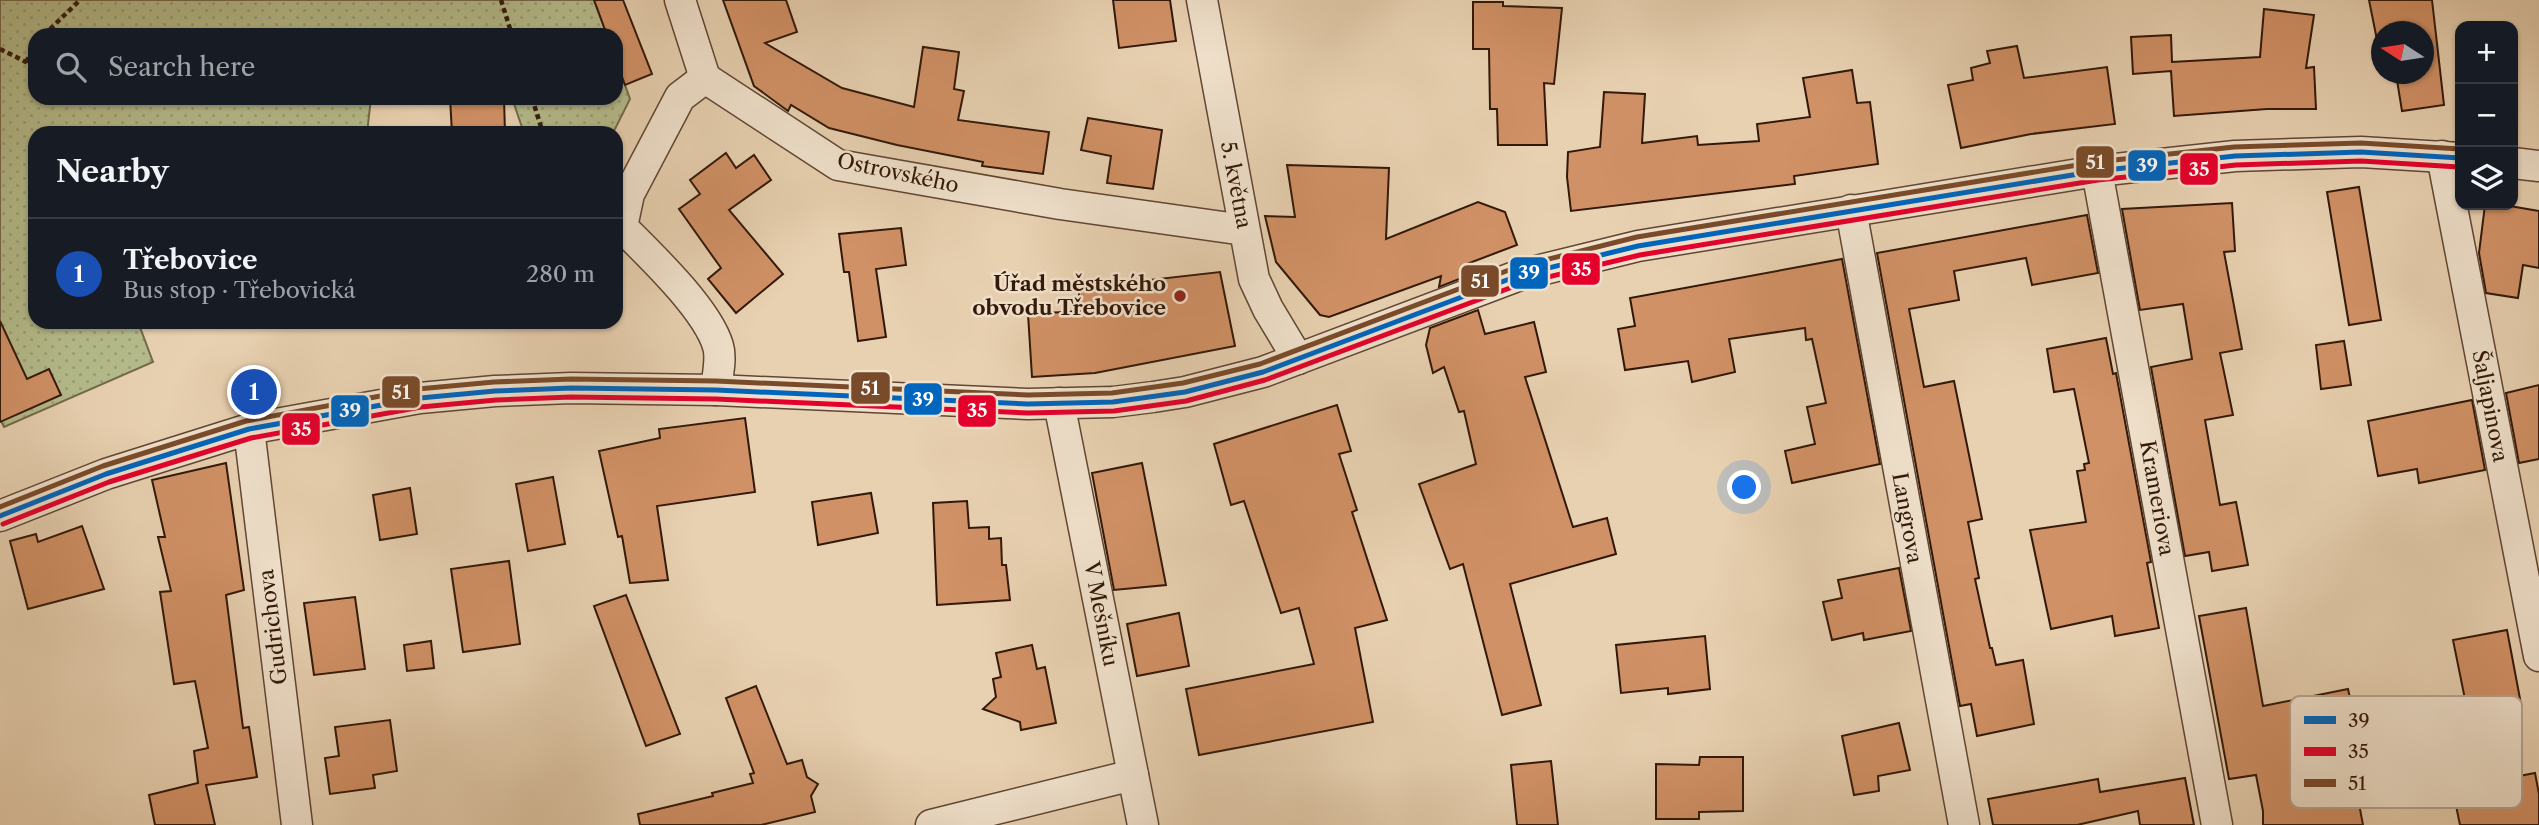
<!DOCTYPE html>
<html lang="en">
<head>
<meta charset="utf-8">
<style>
	:root { --surface:#171b24; --page:#20242c; --text:#f1f3f6; --muted:#9ea1a6; --line:#363941; --accent:#c59692 }
	body { margin:0; font-family:"Libre Caslon Text",serif; background:var(--page); color:var(--text) }
	.controls { position:absolute; right:21px; top:21px; display:grid; overflow:hidden; border-radius:14px; box-shadow:0 2px 5px #0004 }
	.controls button { width:63px; height:63px; display:grid; place-items:center; padding:0; border:0; border-bottom:2px solid var(--line); background:var(--surface); color:var(--text); font:35px sans-serif }
	.compass { position:absolute; left:2371px; top:21px; width:63px; height:63px; border-radius:50%; background:var(--surface); box-shadow:0 2px 5px #0004; rotate:282deg }
	.you { position:absolute; left:1745px; top:488px; width:24px; height:24px; margin:-18px; border:5px solid #fff; border-radius:50%; background:#1a73e8; box-shadow:0 0 0 10px #1a73e833 }
	.badge { display:grid; place-items:center; width:46px; height:46px; border-radius:50%; background:var(--accent); color:#fff; font-size:23px; font-weight:700 }
	.pin { position:absolute; translate:-50% -50%; border:4px solid #fff; box-shadow:0 2px 7px #0006 }
	.list { margin:0; padding:0; list-style:none }
	h2 { display:flex; justify-content:space-between; align-items:center; height:91px; margin:0; padding:0 28px; font-size:30px }
	h2 small { font-size:23px; font-weight:400; color:var(--muted) }
	.list li { display:grid; grid-template-columns:46px 1fr auto; gap:21px; align-items:center; box-sizing:border-box; height:112px; padding:0 28px; border-top:2px solid var(--line) }
	.list b { display:block; font-size:26px; white-space:nowrap }
	.list p { margin:0; font-size:23px; white-space:nowrap; color:var(--muted) }
	.list em { font-size:23px; font-style:normal; color:var(--muted) }
	.icon { flex:none; width:38px; height:38px; fill:none; stroke:currentColor; stroke-width:2; stroke-linecap:round; stroke-linejoin:round }
	.map { position:relative; flex:none; width:2539px; height:825px; overflow:hidden }
	.search { position:absolute; background:var(--surface); box-shadow:0 2px 5px #0004; left:28px; top:28px; width:595px; height:77px; display:flex; align-items:center; gap:18px; box-sizing:border-box; padding:0 24px; border-radius:21px; color:var(--muted); font-size:26px }
	.panel { position:absolute; background:var(--surface); box-shadow:0 2px 5px #0004; left:28px; top:126px; width:595px; height:203px; border-radius:21px }
	.map>svg:first-child { display:block }
	.park { fill:url(#park-dots); stroke:#746a4a; stroke-width:2 }
	.building { fill:#d19166; stroke:#321809; stroke-width:2 }
	.lines { fill:none; stroke-linecap:round; stroke-linejoin:round }
	.minor-casing { stroke:#604633; stroke-width:33 }
	.path { stroke:#321809; stroke-width:4.5; stroke-dasharray:5 3.5; stroke-linecap:butt }
	.minor { stroke:#f0e1cc; stroke-width:30 }
	.bus-1-casing { stroke:#f0e1cc; stroke-width:10 }
	.bus-2-casing { stroke:#f0e1cc; stroke-width:10 }
	.bus-3-casing { stroke:#f0e1cc; stroke-width:10 }
	.bus-1 { stroke:#0065bd; stroke-width:5 }
	.bus-2 { stroke:#e4002b; stroke-width:5 }
	.bus-3 { stroke:#7a4b2a; stroke-width:5 }
	.poi-dot { fill:#8f2418; stroke:#f0e1cc; stroke-width:2.5 }
	.labels { text-anchor:middle; stroke-width:5; stroke-linejoin:round; paint-order:stroke }
	.street-label { font-size:21px; fill:#321809; stroke:#f0e1cc }
	.poi-label { font-size:21px; font-weight:bold; fill:#321809; stroke:#f0e1cc; text-anchor:end }
	.key { fill:#f0e1cc; stroke:#b7a592; stroke-width:2 }
	.key-label { font-size:19px; fill:#321809 }
	.line-badge { stroke:#f0e1cc; stroke-width:2.5 }
	.badge-label { font-size:19px; text-anchor:middle; font-weight:bold; fill:#fff }
</style>
</head>
<body>
<div class="map">
<svg width="2539" height="825" viewBox="0 0 2539 825">
	<defs>
		<pattern id="park-dots" width="8" height="8" patternUnits="userSpaceOnUse" patternTransform="scale(1.75)"><rect width="8" height="8" fill="#b5bc8c"/><path d="M2 2h.1M6 6h.1" fill="none" stroke="#9ca177" stroke-width="1.8" stroke-linecap="round"/></pattern>
	</defs>
	<rect width="100%" height="100%" fill="#e8d1b1"/>
	<filter id="stains"><feTurbulence type="fractalNoise" baseFrequency=".00286" numOctaves="4"/><feColorMatrix values="0 0 0 0 .2 0 0 0 0 .09 0 0 0 0 .02 0 0 0 .5 -.17"/></filter>
	<radialGradient id="worn" r=".72"><stop offset=".6" stop-color="#630" stop-opacity="0"/><stop offset="1" stop-color="#630" stop-opacity=".3"/></radialGradient>
	<!-- park -->
	<g class="park">
		<path d="M0,0h594l13,35h-572v63h336l-4,35h-332v189h103l15,40 -149,65 -4,-8z"/>
		<path d="M616,60l14,39 -17,34h-89l-12,-35h104z"/>
	</g>
	<!-- building -->
	<g class="building">
		<path d="M594,0h29l29,74 -27,11 -9,-25v-25h-9z"/>
		<path d="M723,0h63l11,32 -32,11 77,45 72,19 9,-60 36,5 -5,37 10,2 -6,29 91,12 -6,42 -61,-8 1,-4 -86,-17 -68,-17 -38,-23 -3,6 -34,-25z"/>
		<path d="M1113,0h57l6,41 -57,7z"/>
		<path d="M2369,0h63l12,105 -42,6 -6,-37h28v-42h-42v12l-4,1z"/>
		<path d="M1473,2h30v4l59,2 -8,76 -10,-1 3,62h-49l-1,-36h-7l-1,-60h-16z"/>
		<path d="M2264,9l50,6 -8,53 8,-1 2,42h-49l-93,7 -3,-45 -38,3 -2,-37 40,-2 1,27 88,-5z"/>
		<path d="M2017,46l7,32 83,-11 8,57 -84,10 -70,14 -13,-63 25,-5 -2,-12 19,-5 -3,-12z"/>
		<path d="M1852,70l5,33 13,-1 8,62 -84,12 1,8 -224,27 -4,-34 1,-25 32,-5 4,-55 41,2 -3,49 55,-7 1,9 61,-4 -2,-17 53,-7 -7,-39z"/>
		<path d="M450,98h54l1,35h-53z"/>
		<path d="M1088,118l74,12 -9,59 -46,-6 4,-27 -30,-6z"/>
		<path d="M726,153l10,15 18,-13 17,25 -42,30 54,64 -47,39 -28,-34 13,-11 -42,-59 21,-15 -10,-14z"/>
		<path d="M1287,165l102,3 -3,71 92,-37 27,10 12,33 -53,20 3,11 -28,11 2,-11 -112,41 -9,-2 -44,-53 -11,-46 30,1z"/>
		<path d="M2359,187l22,133 -32,5 -22,-133z"/>
		<path d="M2232,203l3,48 -11,1 18,97 -22,4 13,62 -28,5 15,85 16,-3 12,63 -36,6 -3,-19 -24,4 -34,-189 41,-8 -9,-55 -43,6 -18,-101z"/>
		<path d="M2485,205h19l35,6v57l-16,-3 -5,33 -32,-5 -7,-40z"/>
		<path d="M2087,215l11,58 -66,12 -6,-27 -72,13 5,29 -50,9 15,78 30,-6 28,138 -14,3 11,56 -4,1 15,69h2l4,17 27,-5 11,64 -57,12 -6,-32 -11,2 -83,-453z"/>
		<path d="M901,228l5,37 -30,4 10,68 -28,4 -9,-69h-5l-5,-38z"/>
		<path d="M1842,259l38,205 -88,19 -7,-32 30,-7 -8,-37 19,-4 -14,-64 -6,1 -1,-12 -76,11 6,33 -43,10 -4,-21 -63,9 -7,-41 17,-3 -5,-28z"/>
		<path d="M1220,272l15,74 -140,27 -63,4 -4,-63 54,-3 -4,-23z"/>
		<path d="M1478,310l7,24 49,-12 12,50 -21,5 48,150 34,-9 9,36 -106,30 31,121 -39,10 -39,-151 -13,5 -31,-85 57,-20 -12,-53 -5,1 -15,-45 -11,6 -7,-28 4,-17z"/>
		<path d="M0,321l27,58 22,-10 12,26 -61,27z"/>
		<path d="M2106,338l7,36 3,-1 35,189 -4,1 12,65 -44,8 -3,-20 -61,13 -21,-99 56,-8 -9,-51 8,-1 -1,-6 5,-1 -15,-74 -20,3 -7,-43z"/>
		<path d="M2344,341l7,44 -30,4 -5,-44z"/>
		<path d="M2539,385v74l-20,4 -13,-70z"/>
		<path d="M2472,400l13,70 -66,13 -2,-14 -39,7 -10,-55z"/>
		<path d="M1337,405l14,46 -12,3 18,56 -5,2 35,108 -32,8 18,94 -174,33 -13,-66 128,-25 -15,-56 -18,5 -37,-112 -13,4 -17,-61z"/>
		<path d="M745,418l10,74 -98,14 11,74 -38,3 -8,-47 -4,1 -19,-86 61,-13 -1,-9z"/>
		<path d="M226,463l18,127 -18,5 17,133 6,-1 8,50 -51,8 9,40h-60l-6,-30 49,-12 -4,-32 14,-3 -13,-67 -21,3 -14,-92 11,-1 -13,-54h7l-13,-57z"/>
		<path d="M1142,463l24,122 -52,5 -22,-117z"/>
		<path d="M553,477l12,67 -37,7 -12,-67z"/>
		<path d="M410,488l7,46 -37,6 -7,-45z"/>
		<path d="M871,493l7,40 -60,12 -6,-43z"/>
		<path d="M967,501l2,27 20,-1v12l12,-1 1,27h4l4,35 -73,5 -4,-102z"/>
		<path d="M82,526l22,63 -76,20 -18,-68 26,-7 2,8z"/>
		<path d="M509,561l11,83 -57,8 -12,-83z"/>
		<path d="M1899,568l12,63 -47,9 -1,-7 -31,7 -9,-38 19,-4 -4,-18z"/>
		<path d="M626,595l54,139 -34,12 -52,-140z"/>
		<path d="M355,597l10,72 -51,6 -10,-72z"/>
		<path d="M2246,608l17,98 85,-17 8,37 -61,12 12,64 50,-9 6,32h-100v-14l-7,-36 -27,4 -30,-163z"/>
		<path d="M1179,613l10,53 -52,10 -10,-52z"/>
		<path d="M2507,630l14,74 -53,10 -15,-74z"/>
		<path d="M1705,636l5,53 -42,5v-6l-47,5 -5,-48z"/>
		<path d="M431,641l3,27 -27,3 -3,-26z"/>
		<path d="M1032,645l5,24 8,-2 11,56 -35,7 -1,-8 -37,-13 13,-12 -3,-18 8,-2 -5,-24z"/>
		<path d="M756,686l31,78 15,-4 5,17 11,7 -7,12 4,16 -54,13h-121l-2,-11 75,-18 -1,-3 41,-10 -3,-9 4,-1 -28,-75z"/>
		<path d="M390,720l7,51 -24,4 2,13 -45,6 -5,-36 14,-2 -4,-29z"/>
		<path d="M1899,723l11,47 -32,6 1,15 -25,4 -12,-59z"/>
		<path d="M1700,757h43v54l-44,1v7h-43v-55l43,1z"/>
		<path d="M2483,759l5,23 47,-9 4,21v31h-79l-12,-58z"/>
		<path d="M1551,761l7,64h-41l-6,-60z"/>
		<path d="M2185,778l9,47h-54l-2,-14 -61,14h-84l-5,-26 110,-20 2,13z"/>
	</g>
	<g class="lines">
		<defs>
			<g id="minor">
				<path d="M680,0l25,78"/>
				<path d="M1202,0l52,279 14,30 30,50"/>
				<path d="M705,78l133,87 222,39 184,26"/>
				<path d="M705,78l-25,19 -51,97 -7,33c28,28 85,82 96,119 4,13 -1,31 -2,44"/>
				<path d="M2442,156l97,500"/>
				<path d="M2513,163l26,3"/>
				<path d="M2097,171l120,654"/>
				<path d="M1851,210l113,615"/>
				<path d="M1059,403l84,422"/>
				<path d="M249,429l48,396"/>
				<path d="M0,516l106,-42 143,-45 171,-31 75,-7 76,-3 145,2 312,14 85,-2 40,-5 32,-5 78,-20 257,-97 118,-29 459,-75 138,-15 126,-4 99,6"/>
				<path d="M931,825l202,-50"/>
			</g>
		</defs>
		<!-- minor casing -->
		<use href="#minor" class="minor-casing"/>
		<!-- path -->
		<g class="path">
			<path d="M501,0l11,35"/>
			<path d="M44,35l36,-35"/>
			<path d="M0,49l26,13 9,9"/>
			<path d="M26,62l9,-15"/>
			<path d="M532,98l11,35"/>
		</g>
		<!-- minor -->
		<use href="#minor" class="minor"/>
		<defs>
			<path id="bus-1" d="M0,516l106,-42 143,-45 171,-31 75,-7 76,-3 145,2 312,14 85,-2 72,-10 78,-20 257,-97 118,-29 459,-75 138,-15 126,-4 99,6"/>
			<path id="bus-2" d="M3,524l106,-42 142,-44 170,-31 75,-7 75,-3 145,2 312,14 86,-2 72,-10 79,-21 258,-97 117,-28 458,-75 138,-15 125,-4 98,6"/>
			<path id="bus-3" d="M0,507l103,-41 143,-45 172,-32 76,-7 77,-3 145,2 312,14 84,-2 71,-10 77,-19 257,-97 120,-30 459,-75 138,-15 127,-4 99,6"/>
		</defs>
		<!-- bus-1 casing -->
		<use href="#bus-1" class="bus-1-casing"/>
		<!-- bus-2 casing -->
		<use href="#bus-2" class="bus-2-casing"/>
		<!-- bus-3 casing -->
		<use href="#bus-3" class="bus-3-casing"/>
		<!-- bus-1 -->
		<use href="#bus-1" class="bus-1"/>
		<!-- bus-2 -->
		<use href="#bus-2" class="bus-2"/>
		<!-- bus-3 -->
		<use href="#bus-3" class="bus-3"/>
	</g>
	<!-- markers -->
	<circle class="poi-dot" cx="1180" cy="296" r="7"/>
	<g class="labels">
		<!-- street labels -->
		<g class="street-label">
			<text transform="translate(898 173) rotate(12)" y="7">Ostrovského</text>
			<text transform="translate(1236 185) rotate(79)" y="7">5. května</text>
			<text transform="translate(2490 406) rotate(79)" y="7">Šaljapinova</text>
			<text transform="translate(2157 498) rotate(80)" y="7">Krameriova</text>
			<text transform="translate(1907 518) rotate(80)" y="7">Langrova</text>
			<text transform="translate(1101 614) rotate(79)" y="7">V Mešníku</text>
			<text transform="translate(273 627) rotate(-97)" y="7">Gudrichova</text>
		</g>
		<!-- poi labels -->
		<g class="poi-label">
			<text x="1166" y="291">Úřad městského<tspan x="1166" dy="24">obvodu Třebovice</tspan></text>
		</g>
	</g>
	<!-- legend -->
	<rect x="2290" y="696" width="232" height="112" rx="10" class="key"/>
	<rect x="2304" y="716" width="32" height="8" fill="#0065bd"/>
	<rect x="2304" y="747" width="32" height="9" fill="#e4002b"/>
	<rect x="2304" y="779" width="32" height="8" fill="#7a4b2a"/>
	<g class="key-label">
		<text x="2348" y="727">39</text>
		<text x="2348" y="758">35</text>
		<text x="2348" y="790">51</text>
	</g>
	<g class="line-badge">
		<rect x="2075" y="145" width="40" height="34" rx="7" fill="#7a4b2a"/>
		<rect x="2127" y="149" width="40" height="33" rx="7" fill="#0065bd"/>
		<rect x="2179" y="152" width="40" height="34" rx="7" fill="#e4002b"/>
		<rect x="1561" y="252" width="40" height="34" rx="7" fill="#e4002b"/>
		<rect x="1509" y="256" width="40" height="34" rx="7" fill="#0065bd"/>
		<rect x="1460" y="264" width="40" height="34" rx="7" fill="#7a4b2a"/>
		<rect x="850" y="371" width="41" height="34" rx="7" fill="#7a4b2a"/>
		<rect x="381" y="375" width="40" height="34" rx="7" fill="#7a4b2a"/>
		<rect x="903" y="382" width="40" height="34" rx="7" fill="#0065bd"/>
		<rect x="957" y="394" width="40" height="34" rx="7" fill="#e4002b"/>
		<rect x="330" y="394" width="40" height="34" rx="7" fill="#0065bd"/>
		<rect x="281" y="412" width="40" height="34" rx="7" fill="#e4002b"/>
	</g>
	<g class="badge-label">
		<text x="2095" y="169">51</text>
		<text x="2147" y="172">39</text>
		<text x="2199" y="176">35</text>
		<text x="1581" y="276">35</text>
		<text x="1529" y="279">39</text>
		<text x="1480" y="288">51</text>
		<text x="870" y="395">51</text>
		<text x="401" y="399">51</text>
		<text x="923" y="406">39</text>
		<text x="977" y="417">35</text>
		<text x="350" y="417">39</text>
		<text x="301" y="436">35</text>
	</g>
	<rect width="100%" height="100%" filter="url(#stains)"/>
	<rect width="100%" height="100%" fill="url(#worn)"/>
</svg>
<div class="controls">
<button>+</button>
<button>−</button>
<button><svg class="icon" aria-label="layers" viewBox="0 0 24 24"><path d="M12 4l9 5-9 5-9-5zM3 14l9 5 9-5"/></svg></button>
</div>
<svg class="compass" viewBox="-18 -18 36 36"><path d="M0-13l5 13h-10z" fill="#e53935"/><path d="M0 13l5-13h-10z" fill="#9ea1a6"/></svg>
<div class="you"></div>
<div class="pin badge" style="left:254px;top:392px;background:#1a4fb4">1</div>
<div class="search"><svg class="icon" aria-label="search" viewBox="0 0 24 24"><circle cx="10" cy="10" r="6"/><path d="M15 15l6 6"/></svg>Search here</div>
<section class="panel">
<h2>Nearby<small></small></h2>
<ul class="list">
<li><span class="badge" style="background:#1a4fb4">1</span><div><b>Třebovice</b><p>Bus stop · Třebovická</p></div><em>280 m</em></li>
</ul>
</section>
</div>
</body>
</html>
